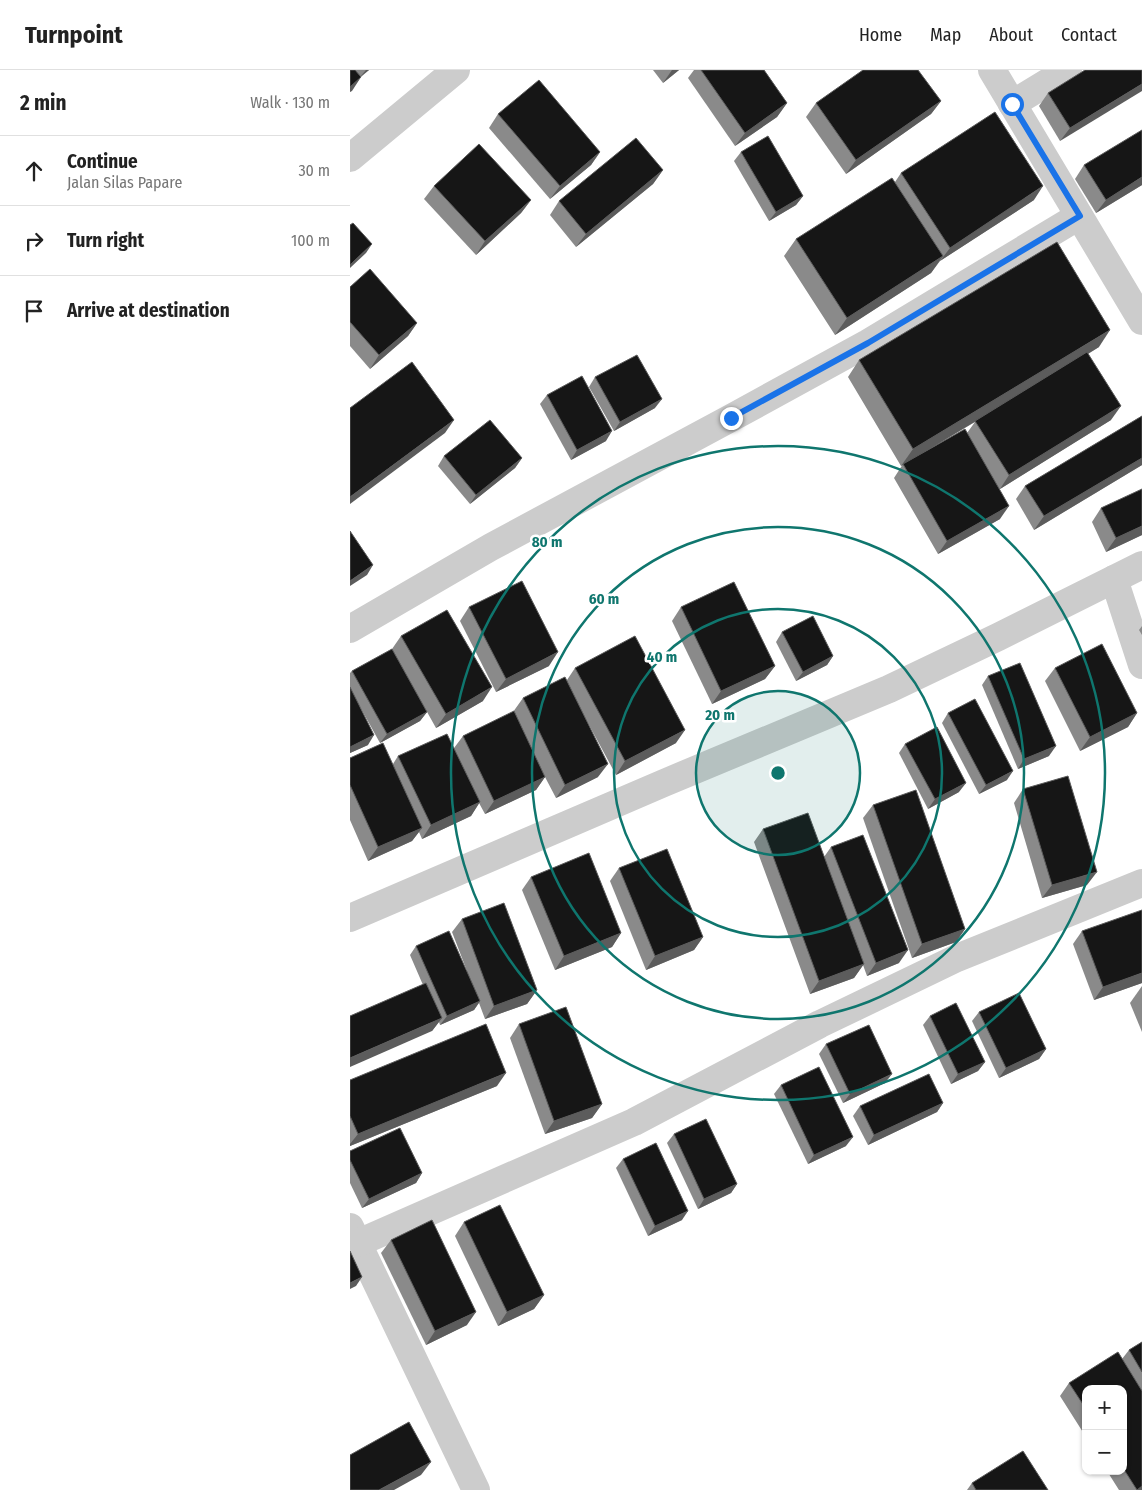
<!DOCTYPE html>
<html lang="en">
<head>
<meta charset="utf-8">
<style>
	:root { --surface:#fff; --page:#f2f2f2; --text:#222; --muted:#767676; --line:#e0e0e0 }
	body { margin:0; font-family:"Fira Sans Condensed",sans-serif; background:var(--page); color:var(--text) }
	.controls { position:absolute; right:15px; bottom:15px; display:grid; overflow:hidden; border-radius:10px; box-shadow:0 1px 4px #0004 }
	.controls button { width:45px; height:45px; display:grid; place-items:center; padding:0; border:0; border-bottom:1px solid var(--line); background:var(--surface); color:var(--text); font:25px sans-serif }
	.stop { position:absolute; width:15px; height:15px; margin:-11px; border:4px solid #1a73e8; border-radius:50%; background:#fff }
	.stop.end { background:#1a73e8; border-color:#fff; box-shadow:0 1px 5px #0008 }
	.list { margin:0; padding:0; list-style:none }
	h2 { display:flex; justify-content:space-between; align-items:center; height:65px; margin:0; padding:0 20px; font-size:21px }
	h2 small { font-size:16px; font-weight:400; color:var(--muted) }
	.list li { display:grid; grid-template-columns:32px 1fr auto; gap:15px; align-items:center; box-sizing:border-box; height:70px; padding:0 20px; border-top:1px solid var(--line) }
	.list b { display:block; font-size:19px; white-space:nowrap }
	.list p { margin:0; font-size:16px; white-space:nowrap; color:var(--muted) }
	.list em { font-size:16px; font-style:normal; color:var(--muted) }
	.icon { flex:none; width:28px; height:28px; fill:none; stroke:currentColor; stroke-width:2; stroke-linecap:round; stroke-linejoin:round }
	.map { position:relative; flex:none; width:792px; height:1420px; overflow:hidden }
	header { display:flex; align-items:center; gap:30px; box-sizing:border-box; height:70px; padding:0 25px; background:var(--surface); border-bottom:1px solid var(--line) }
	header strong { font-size:24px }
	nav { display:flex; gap:28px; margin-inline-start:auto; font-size:18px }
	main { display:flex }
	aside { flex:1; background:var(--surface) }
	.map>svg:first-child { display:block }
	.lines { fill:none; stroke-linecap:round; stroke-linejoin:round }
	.minor { stroke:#ccc; stroke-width:28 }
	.tertiary { stroke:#ccc; stroke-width:28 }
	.wall { fill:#8a8a8a }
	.shaded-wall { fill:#5c5c5c }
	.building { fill:#161616; stroke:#5c5c5c }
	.route { stroke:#1a73e8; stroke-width:6 }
	.ring { fill:none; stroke:#0f766e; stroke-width:2.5 }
	.centre { fill:#0f766e; stroke:#fff; stroke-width:2.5 }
	.ring-label { font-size:15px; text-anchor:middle; font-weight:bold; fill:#0f766e; stroke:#fff; stroke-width:5; stroke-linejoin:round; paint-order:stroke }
</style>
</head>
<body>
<header>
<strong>Turnpoint</strong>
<nav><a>Home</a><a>Map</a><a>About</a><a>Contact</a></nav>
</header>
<main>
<aside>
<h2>2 min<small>Walk · 130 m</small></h2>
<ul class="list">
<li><svg class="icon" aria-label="ahead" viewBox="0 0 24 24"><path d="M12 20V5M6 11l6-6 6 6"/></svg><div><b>Continue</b><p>Jalan Silas Papare</p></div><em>30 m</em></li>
<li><svg class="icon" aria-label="right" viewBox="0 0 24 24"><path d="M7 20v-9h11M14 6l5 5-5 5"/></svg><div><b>Turn right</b></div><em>100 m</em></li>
<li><svg class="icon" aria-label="arrive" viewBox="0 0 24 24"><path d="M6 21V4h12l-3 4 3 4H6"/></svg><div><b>Arrive at destination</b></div></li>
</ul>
</aside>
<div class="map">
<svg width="792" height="1420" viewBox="0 0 792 1420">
	<rect width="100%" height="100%" fill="#fff"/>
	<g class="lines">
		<!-- minor -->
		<g class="minor">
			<path d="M662,34l56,-34"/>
			<path d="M764,509l28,86"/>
			<path d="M0,559l141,-82 240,-129 137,-75 211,-127"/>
			<path d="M0,1157l126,263"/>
			<path d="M8,1173l276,-121 186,-98 137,-66 185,-75"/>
		</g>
		<!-- tertiary -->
		<g class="tertiary">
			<path d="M642,0l150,251"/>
			<path d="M0,88l106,-88"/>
			<path d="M0,848l314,-135 225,-94 109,-52 144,-72"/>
		</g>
	</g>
	<!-- wall -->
	<g class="wall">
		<path d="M0,0h19l-8,7 -11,15z"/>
		<path d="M303,0h26l-16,13z"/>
		<path d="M344,0h70l23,33 -10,14 -42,29 -47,-68z"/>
		<path d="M792,0l-82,71 -21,-35 9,-13z"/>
		<path d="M591,31l-10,13 -85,60 -40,-57 10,-14z"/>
		<path d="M148,44l102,38 -9,13 -41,34 -61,-71z"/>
		<path d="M391,82l62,44 -7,9 -27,16 -35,-60z"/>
		<path d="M734,95l58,20 -46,28 -21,-34z"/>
		<path d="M313,100l-10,14 -77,63 -26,-32 9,-14z"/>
		<path d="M551,103l133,27 -94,61 -9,12 -96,62 -51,-79 12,-17 99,-57z"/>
		<path d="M84,116l97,14 -10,13 -45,42 -52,-56z"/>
		<path d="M0,217l67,36 -9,13 -38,33 -20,-23z"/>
		<path d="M749,277l-11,7 23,66 -111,69v30l-62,35 -44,-76 9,-14 64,-31 8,-11 -74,44 -53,-89 11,-17z"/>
		<path d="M245,307l60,31 -41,23 -25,-44z"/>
		<path d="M197,325l59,46 -35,19 -31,-56z"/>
		<path d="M792,346v49l-108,65 -18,-31 9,-13z"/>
		<path d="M94,386l78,2 -7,10 -45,36 -32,-38z"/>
		<path d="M751,438l41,27 -36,17 -14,-30z"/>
		<path d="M119,537l80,59 -53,26 -36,-71z"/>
		<path d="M331,537l94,59 -10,13 -53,25 -40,-83z"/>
		<path d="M792,556v9l-3,-5z"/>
		<path d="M432,562l51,24 -6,9 -31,16 -20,-39z"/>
		<path d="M51,566l82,65 -47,27 -29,-52 20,36 -7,9 -40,22 -21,-38 9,40 -18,8v-80l2,-2 40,-22z"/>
		<path d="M225,598l101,75 -60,32 -34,-63 16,65 -42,21 -11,-21 -9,13 -51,24 -6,-11 -8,13 -49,23 -3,-7 -7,9 -44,20 -18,-41v-62l43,6 5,-8 56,-8 9,-12 50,-24 10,-14 44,-18z"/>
		<path d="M705,598l82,45 -9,14 -48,24 -35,-70z"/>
		<path d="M638,606l61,80 -31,13 -36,-84z"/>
		<path d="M598,643l59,67 -28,14 -37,-71z"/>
		<path d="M555,674l54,48 -31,17 -29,-56z"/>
		<path d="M673,719l64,96 -45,13 -28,-95z"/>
		<path d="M523,735l92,124 -9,13 -44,16 -49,-140z"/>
		<path d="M413,759l61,28 7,-10 68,116 -32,13 -4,-11 -9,13 -44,16 -56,-152z"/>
		<path d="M269,798l84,69 -9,13 -48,20 -36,-89z"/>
		<path d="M181,807l90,56 -9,14 -57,23 -33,-80z"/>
		<path d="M112,849l75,71 -10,14 -42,15 -6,-16 -5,7 -34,15 -1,-3 -7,9 -9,-46 -13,-30 6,-9 51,25 -15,-39z"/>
		<path d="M732,861l60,52 -48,17 -21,-56z"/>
		<path d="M792,916v46l-12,-29z"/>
		<path d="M629,942l67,37 -7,10 -40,19 -27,-57z"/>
		<path d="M580,946l55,46 -7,9 -27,13 -28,-59z"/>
		<path d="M169,954l83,80 -10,14 -47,16 -35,-96z"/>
		<path d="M476,974l59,39 -42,20 -24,-49z"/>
		<path d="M0,1010l147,6 -147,60z"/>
		<path d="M431,1015l65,61 -38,18 -34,-70z"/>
		<path d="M593,1033l-6,9 -69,33 -15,-29 7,-10z"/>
		<path d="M324,1064l63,50 -6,9 -33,16 -31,-66z"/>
		<path d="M0,1081l72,22 -6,10 -54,25 -12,-25z"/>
		<path d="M273,1089l59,61 -34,16 -32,-68z"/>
		<path d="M114,1152l80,73 -10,14 -36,17 -43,-90z"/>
		<path d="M41,1170l76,85 -41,20 -45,-92z"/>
		<path d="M792,1272v148h-23l-12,-19h16v-82h-37v48l-26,-41 9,-13 53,-24 7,-9z"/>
		<path d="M622,1413l76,7h-81z"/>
	</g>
	<!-- shaded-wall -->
	<g class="shaded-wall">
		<path d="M16,0h3l-9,7z"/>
		<path d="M322,0h7l-16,13z"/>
		<path d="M11,7l-9,14 -2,1v-5z"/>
		<path d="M792,14v7l-82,50 10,-13z"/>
		<path d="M591,31l-10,13 -85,60 10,-14z"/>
		<path d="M437,33l-10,14 -42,29 10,-13z"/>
		<path d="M250,82l-9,13 -41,34 10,-13z"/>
		<path d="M313,100l-10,14 -77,63 10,-13z"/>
		<path d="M792,107v8l-46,28 10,-13z"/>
		<path d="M693,116l-9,14 -94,61 10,-13z"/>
		<path d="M453,126l-7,9 -27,16 7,-9z"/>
		<path d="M181,130l-10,13 -45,42 9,-14z"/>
		<path d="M22,174l-6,9 -16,15v-3z"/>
		<path d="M593,186l-12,17 -96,62 12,-17z"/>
		<path d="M67,253l-9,13 -38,33 9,-14z"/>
		<path d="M760,260l-11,17 -198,119 12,-17z"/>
		<path d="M312,329l-7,9 -41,23 6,-9z"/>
		<path d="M771,336l-10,14 -111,69 9,-14z"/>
		<path d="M104,350l-9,13 -95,71v-7z"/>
		<path d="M262,361l-6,10 -35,19 6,-10z"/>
		<path d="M172,388l-7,10 -45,36 6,-9z"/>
		<path d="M792,388v7l-108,65 10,-14z"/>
		<path d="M659,436l-9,13 -62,35 9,-13z"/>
		<path d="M792,456v9l-36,17 10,-14z"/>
		<path d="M23,495l-6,10 -17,11v-5z"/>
		<path d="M208,582l-9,14 -53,26 10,-13z"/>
		<path d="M483,586l-6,9 -31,16 7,-9z"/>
		<path d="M425,596l-10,13 -53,25 9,-13z"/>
		<path d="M142,617l-9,14 -47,27 10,-14z"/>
		<path d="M77,642l-7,9 -40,22 7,-9z"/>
		<path d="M787,643l-9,14 -48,24 10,-14z"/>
		<path d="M335,660l-9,13 -60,32 9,-14z"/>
		<path d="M24,665l-6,10 -18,8v-6z"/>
		<path d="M706,676l-7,10 -31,13 6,-10z"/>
		<path d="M258,694l-10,13 -42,21 9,-13z"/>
		<path d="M663,701l-6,9 -28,14 7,-9z"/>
		<path d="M195,707l-9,13 -51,24 9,-13z"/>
		<path d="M616,713l-7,9 -31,17 7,-10z"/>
		<path d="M130,732l-9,14 -49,23 9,-14z"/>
		<path d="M72,758l-10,13 -44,20 10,-14z"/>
		<path d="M747,802l-10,13 -45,13 10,-13z"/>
		<path d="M615,859l-9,13 -44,16 10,-14z"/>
		<path d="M271,863l-9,14 -57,23 9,-14z"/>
		<path d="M353,867l-9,13 -48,20 9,-14z"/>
		<path d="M558,880l-9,13 -32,13 9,-13z"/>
		<path d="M514,894l-10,14 -44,16 9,-13z"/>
		<path d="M792,903v10l-48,17 9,-13z"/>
		<path d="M187,920l-10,14 -42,15 9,-13z"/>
		<path d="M130,931l-6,9 -34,15 7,-9z"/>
		<path d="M92,948l-10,13 -82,36v-9z"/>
		<path d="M696,979l-7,10 -40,19 7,-10z"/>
		<path d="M635,992l-7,9 -27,13 7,-10z"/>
		<path d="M156,1003l-9,13 -147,60v-2l8,-10z"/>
		<path d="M542,1004l-7,9 -42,20 7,-9z"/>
		<path d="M593,1033l-6,9 -69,33 6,-10z"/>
		<path d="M252,1034l-10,14 -47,16 9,-13z"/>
		<path d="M503,1067l-7,9 -38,18 6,-9z"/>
		<path d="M72,1103l-6,10 -54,25 7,-9z"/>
		<path d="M387,1114l-6,9 -33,16 6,-10z"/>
		<path d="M338,1141l-6,9 -34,16 7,-10z"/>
		<path d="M12,1207l-6,9 -6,3v-6z"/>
		<path d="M194,1225l-10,14 -36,17 9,-14z"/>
		<path d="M126,1242l-9,13 -41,20 9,-14z"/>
		<path d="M81,1392l-10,13 -27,15h-15z"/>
		<path d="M792,1416v4h-6z"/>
	</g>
	<!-- building -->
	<g class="building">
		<path d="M0,0h5l6,7 -11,10z"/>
		<path d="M351,0h63l23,33 -42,30z"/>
		<path d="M513,0h55l23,31 -85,59 -40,-57z"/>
		<path d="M735,0h57v14l-72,44 -22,-35z"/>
		<path d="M189,10l61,72 -40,34 -62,-72z"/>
		<path d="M645,42l48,74 -93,62 -49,-75z"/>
		<path d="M792,60v47l-36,23 -22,-35z"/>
		<path d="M418,66l35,60 -27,16 -35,-60z"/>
		<path d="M286,68l27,32 -77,64 -27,-33z"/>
		<path d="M129,74l52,56 -46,41 -51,-55z"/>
		<path d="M542,108l51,78 -96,62 -51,-79z"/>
		<path d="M3,153l19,21 -22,21v-40z"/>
		<path d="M707,172l53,88 -197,119 -54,-89z"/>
		<path d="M20,199l47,54 -38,32 -29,-33v-35z"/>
		<path d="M737,282l34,54 -112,69 -34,-54z"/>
		<path d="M287,285l25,44 -42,23 -25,-45z"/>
		<path d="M62,292l42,58 -104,77v-89z"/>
		<path d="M232,306l30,55 -35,19 -30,-55z"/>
		<path d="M792,346v42l-98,58 -19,-30z"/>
		<path d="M140,350l32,38 -46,37 -32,-39z"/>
		<path d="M615,359l44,77 -62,35 -44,-77z"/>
		<path d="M792,419v37l-26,12 -15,-30z"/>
		<path d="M0,461l23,34 -23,16z"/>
		<path d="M172,511l36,71 -52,27 -37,-72z"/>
		<path d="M384,512l41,84 -54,25 -40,-84z"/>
		<path d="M97,540l45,77 -46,27 -45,-78z"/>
		<path d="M463,546l20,40 -30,16 -21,-40z"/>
		<path d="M285,566l50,94 -60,31 -50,-93z"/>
		<path d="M752,574l35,69 -47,24 -35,-69z"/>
		<path d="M42,579l35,63 -40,22 -35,-63z"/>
		<path d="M670,593l36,83 -32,13 -36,-83z"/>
		<path d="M215,607l43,87 -43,21 -42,-87z"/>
		<path d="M0,617l24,48 -24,12z"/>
		<path d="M625,629l38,72 -27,14 -38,-72z"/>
		<path d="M164,641l31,66 -51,24 -31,-65z"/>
		<path d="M587,657l29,56 -31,16 -30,-55z"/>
		<path d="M97,664l33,68 -49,23 -33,-69z"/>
		<path d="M33,673l39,85 -44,19 -28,-62v-27z"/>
		<path d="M718,706l29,96 -45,13 -29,-96z"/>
		<path d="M566,720l49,139 -43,15 -49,-139z"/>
		<path d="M458,743l56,151 -45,17 -56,-152z"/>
		<path d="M513,765l45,115 -32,13 -45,-116z"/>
		<path d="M317,779l36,88 -48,19 -36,-88z"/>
		<path d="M239,783l32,80 -57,23 -33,-79z"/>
		<path d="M154,833l33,87 -43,16 -32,-87z"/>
		<path d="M792,840v63l-39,14 -21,-56z"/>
		<path d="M99,861l31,70 -33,15 -31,-70z"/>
		<path d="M76,913l16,35 -92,40v-42z"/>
		<path d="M669,923l27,56 -40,19 -27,-56z"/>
		<path d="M606,933l29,59 -27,12 -28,-58z"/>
		<path d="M216,937l36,97 -48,17 -35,-97z"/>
		<path d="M136,954l20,49 -148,61 -8,-18v-36z"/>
		<path d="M519,955l23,49 -42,20 -24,-50z"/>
		<path d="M469,997l34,70 -39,18 -33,-70z"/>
		<path d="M579,1004l14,29 -69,32 -14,-29z"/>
		<path d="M356,1049l31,65 -33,15 -30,-65z"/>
		<path d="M50,1058l22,45 -53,26 -19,-39v-9z"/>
		<path d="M306,1073l32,68 -33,15 -32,-67z"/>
		<path d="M150,1135l44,90 -37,17 -43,-90z"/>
		<path d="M82,1150l44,92 -41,19 -44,-91z"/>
		<path d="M0,1181l12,26 -12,6z"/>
		<path d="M792,1272v30l-13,-22z"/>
		<path d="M768,1282l24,39v95l-5,4 -14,-22v-79h-37v20l-17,-26z"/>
		<path d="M59,1352l22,40 -52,28h-29v-35z"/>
		<path d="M673,1381l25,39h-72l-4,-7z"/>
	</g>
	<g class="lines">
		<!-- route -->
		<path class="route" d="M381,348l137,-75 212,-127 -68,-112"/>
	</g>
	<!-- distance rings -->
	<circle cx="428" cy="703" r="82" fill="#0f766e" fill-opacity=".12"/>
	<g class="ring">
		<circle cx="428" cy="703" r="82"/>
		<circle cx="428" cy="703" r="164"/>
		<circle cx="428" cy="703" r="246"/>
		<circle cx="428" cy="703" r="327"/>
	</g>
	<circle cx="428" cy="703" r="8" class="centre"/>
	<g class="ring-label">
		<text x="197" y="477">80 m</text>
		<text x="254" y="534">60 m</text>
		<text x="312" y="592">40 m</text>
		<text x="370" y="650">20 m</text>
	</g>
</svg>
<div class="controls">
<button>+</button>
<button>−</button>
</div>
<div class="stop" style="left:662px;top:34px"></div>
<div class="stop end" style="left:381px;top:348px"></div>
</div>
</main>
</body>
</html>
